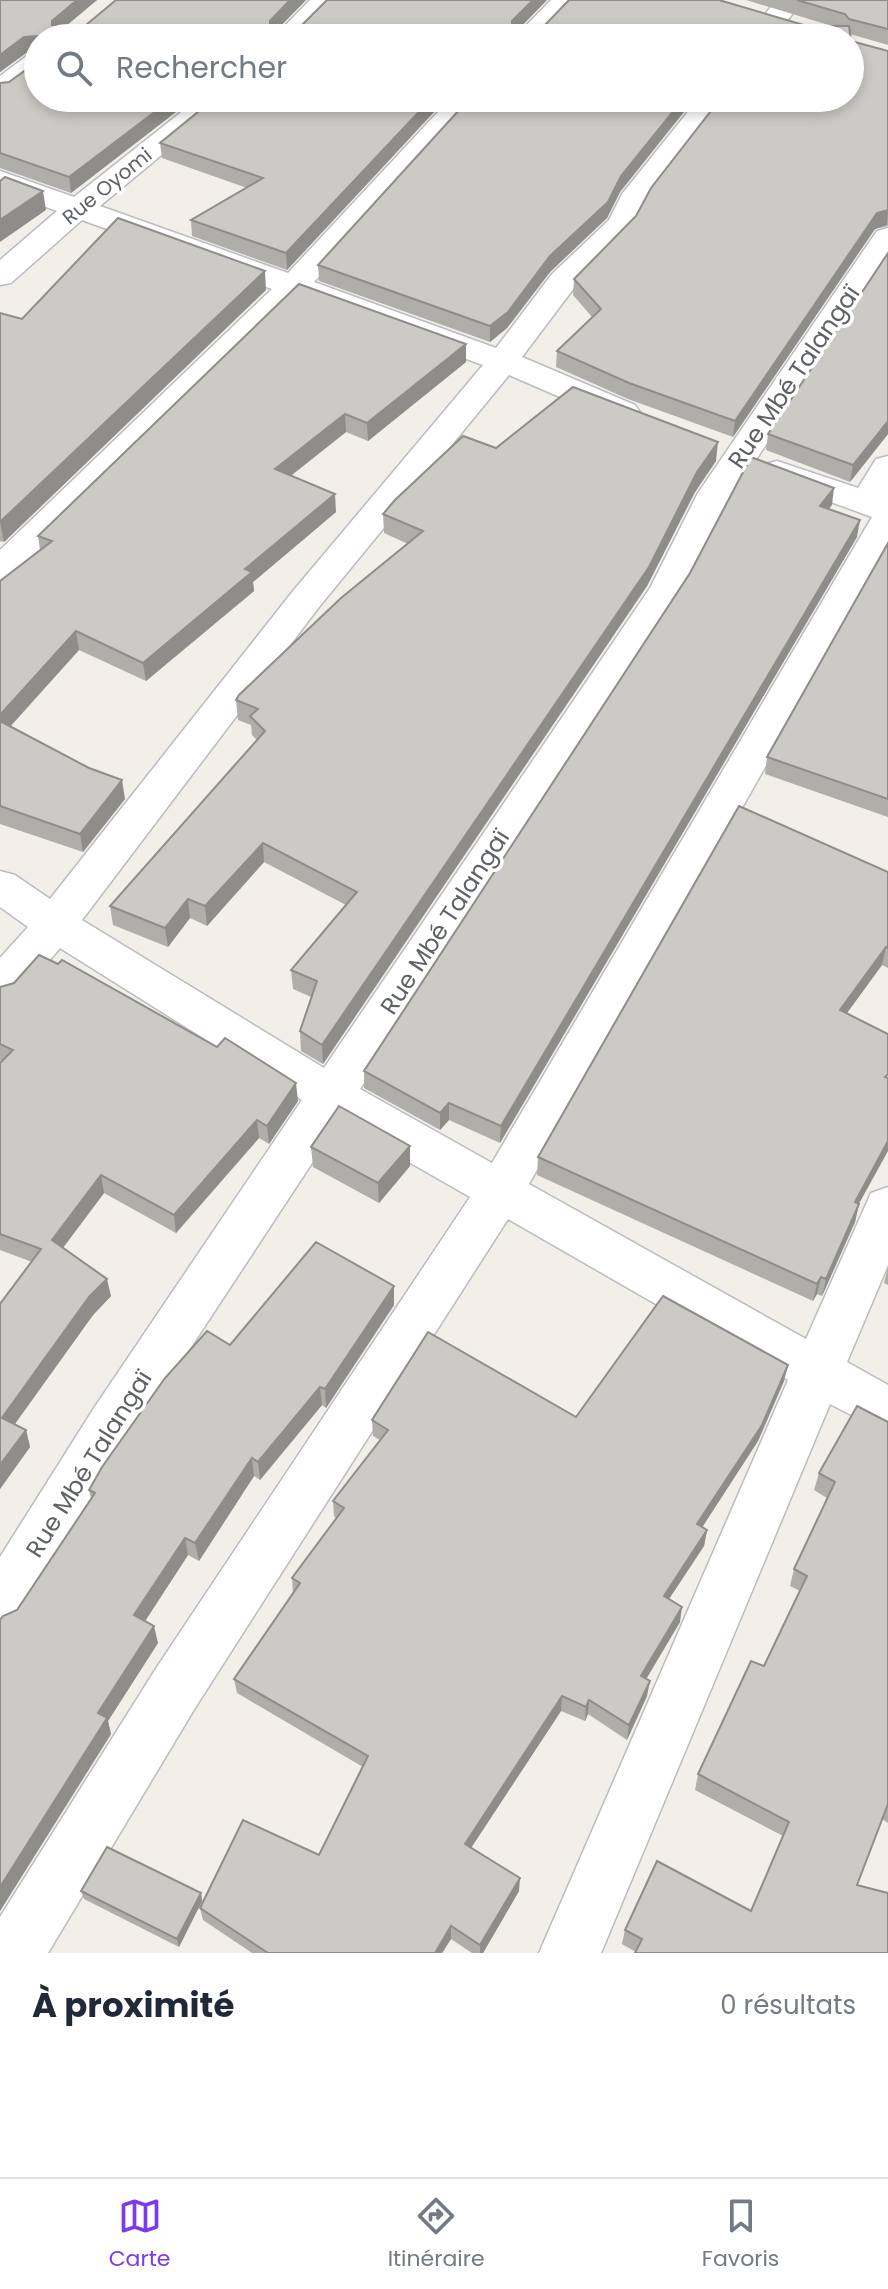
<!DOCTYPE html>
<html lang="fr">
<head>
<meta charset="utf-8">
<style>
	:root { --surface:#fff; --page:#f2f2f3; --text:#1f2937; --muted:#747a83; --line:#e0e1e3; --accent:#7c3aed }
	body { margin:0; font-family:Poppins,sans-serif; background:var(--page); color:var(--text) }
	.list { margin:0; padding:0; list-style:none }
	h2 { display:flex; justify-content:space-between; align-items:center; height:104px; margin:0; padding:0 32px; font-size:34px }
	h2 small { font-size:26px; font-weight:400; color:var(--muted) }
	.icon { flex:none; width:44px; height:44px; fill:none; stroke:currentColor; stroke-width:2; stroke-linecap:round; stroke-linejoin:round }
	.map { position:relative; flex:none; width:888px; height:1953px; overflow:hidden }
	.search { position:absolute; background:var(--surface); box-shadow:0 4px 12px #0003; left:24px; right:24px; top:24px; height:88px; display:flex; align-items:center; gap:20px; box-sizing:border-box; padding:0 28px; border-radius:44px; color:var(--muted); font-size:30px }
	.sheet { height:224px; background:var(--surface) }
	nav { display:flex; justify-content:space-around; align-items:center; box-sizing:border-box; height:112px; border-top:2px solid var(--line); background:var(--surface); font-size:22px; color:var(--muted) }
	nav a { display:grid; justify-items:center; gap:4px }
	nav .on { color:var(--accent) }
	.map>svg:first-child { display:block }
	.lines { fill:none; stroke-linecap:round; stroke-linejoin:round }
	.minor-casing { stroke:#b9bcc0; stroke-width:3 }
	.minor { fill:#fff; fill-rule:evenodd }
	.wall { fill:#afaea9 }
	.shaded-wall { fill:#8f8d89 }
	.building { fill:#cccac4; stroke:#8f8d89; stroke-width:2 }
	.labels { text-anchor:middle; stroke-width:7; stroke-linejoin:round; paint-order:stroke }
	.far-street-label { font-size:20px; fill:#5e6267; stroke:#fff }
	.street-label { font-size:24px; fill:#5e6267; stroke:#fff }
</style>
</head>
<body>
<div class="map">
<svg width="888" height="1953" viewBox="0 0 888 1953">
	<rect width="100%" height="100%" fill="#f1efe7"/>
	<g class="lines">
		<defs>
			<g id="minor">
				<path d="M310,0h28l-37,38h-28z"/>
				<path d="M551,0h28l-37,38h-28z"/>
				<path d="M776,0h27l-29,38h-27z"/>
				<path d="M38,53v21l-28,21 -10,2v-21l28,-21z"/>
				<path d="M199,98h31l-130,108 188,67 163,-175h29l-166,184 182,66 56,-74 57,-54 13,-26 77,-96h29l-81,104 -14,28 -59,58 -52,69 113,48 5,7 -5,7 -12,3 -12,-3 -102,-44 -190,232 -237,313 242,148 326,-480 48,-95 179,-262 11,-3v32l-154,233 -48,96 -326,500 132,74 380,-646 -107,-39 -5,-7 5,-7 12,-3 81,27 18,-29 12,-3v94l-359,634 277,155 65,-146 17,-6v78l-41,97 41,23v49l-58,-30 -229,549h-62l249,-573 -280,-161 -313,489 -147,245h-48v-36l155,-247 315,-473 -131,-75 -209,318 -110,185 -20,8v-76l94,-149 208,-308 -242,-152 -44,52 -16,5v-47l28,-31 -28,-20v-36l15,4 35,24 243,-308 190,-226 -184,-67 -286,280 -13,3v-31l272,-261 -190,-69 -71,63 -11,2v-25l57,-49 -57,-21v-19l74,26z"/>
			</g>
		</defs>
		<!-- minor casing -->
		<use href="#minor" class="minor-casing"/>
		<!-- minor -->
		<use href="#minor" class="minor"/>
	</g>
	<!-- wall -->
	<g class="wall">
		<path d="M0,0h97l-30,25h19l30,-25h190l-25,25h21l25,-25h220l-25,25 285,1h25l-86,-26h142v45l-38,-11 1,7 37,10v175l-13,3 -142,208 -105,-38 -72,-32 1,-16 35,-34 -19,-22 1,-16 276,-241h-812l156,60 -123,95 -71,-25v-85l9,-1 29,-21v-10l-12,2 -26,19z"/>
		<path d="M215,98h232l-160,172 -95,-34 -1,-16 56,-32 -85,-30 -2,-15z"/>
		<path d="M470,98h225l-75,94 -13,26 -57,54 -43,56 -17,14 -171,-61 -1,-16z"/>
		<path d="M888,253v181l-38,48 -84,-32 2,-16z"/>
		<path d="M266,290l-262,252 -4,-1v-228l22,6z"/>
		<path d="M466,362l-98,79 -22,-9 -55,44 45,36 -83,70 1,9 -108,90 -67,-31 -69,76 115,73 -42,53 -83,-28v-243l40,-31 -2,-14z"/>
		<path d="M496,448l220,13 -21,31 -48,94 -324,478 -22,-13 -1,-20 11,-34 -18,-8 -2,-19 55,-65 -82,-43 -57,64 -17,-8 -22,29 -55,-22 -3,-19 147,-166 -5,-5 -1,-10 -13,-5 -2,-20 172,-156 -24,-11 -1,-19z"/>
		<path d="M832,505l-4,4 29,28 -357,606 -51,-23 -9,10 -76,-42v-17z"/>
		<path d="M888,543v274l-123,-43 2,-17z"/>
		<path d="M888,872v96l-6,-3 -35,48 12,191 -4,18 -33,74 -5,-2 -4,7 -276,-126 1,-18z"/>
		<path d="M0,987l298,114 -29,43 -10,-6 -83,95 -72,-40 -41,55 48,48 -18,19 -79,110 12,5 4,17 -30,42v-185l32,-42 -32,-12v-187l2,-2 -2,-1z"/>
		<path d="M311,1147l99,19 -31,37 -66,-36z"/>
		<path d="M888,1267v18l-4,-2z"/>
		<path d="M394,1286v19l-68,103 -4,-3 -62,75 -6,-4 -55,85 -11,-6 -43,66 13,22 -50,78 3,13 -111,177v-291l17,-10 74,-112 -2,-8 141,-145z"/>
		<path d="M784,1381l-26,60 -56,86 5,3 -3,16 -35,53 11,23 -34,57 1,17 -20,44 -39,-26 -3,7 -24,-10 -90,137 48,43 -36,62h-11l-21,-14 -9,14h-190l-49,-33 -3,-12 119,-53 44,-88 -126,-74 -3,-14 59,-86 -1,-15 44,-60 -2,-2 -1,-15 47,-61 -7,-4 -1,-16 204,-3z"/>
		<path d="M888,1422v401l-6,-4 -25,66 -221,67 -14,-8 3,-14 126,-19 32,-75 -88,-46 3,-16 66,-108 36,-75 -10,-5 4,-17 33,-71 -13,-8 5,-17z"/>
		<path d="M81,1891l120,2 1,8 -23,46 -95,-48z"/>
	</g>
	<!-- shaded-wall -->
	<g class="shaded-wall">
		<path d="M77,0h20l-43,36 -2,-15z"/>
		<path d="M290,0h16l-35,36 -1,-15z"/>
		<path d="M533,0h14l-35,36v-15z"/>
		<path d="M38,36v15l-12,2 -26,19v-17l24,-18z"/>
		<path d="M173,98h21l-123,95 -2,-16z"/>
		<path d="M432,98h15l-160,172 -1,-17z"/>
		<path d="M684,98h11l-75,94 -13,26 -57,54 -43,56 -17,14v-16z"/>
		<path d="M43,191l3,19 -46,32v-22z"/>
		<path d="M888,210l-1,15 -12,4 -142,208 2,-16 142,-208z"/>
		<path d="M265,271l1,19 -262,252 -4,-20z"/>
		<path d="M466,344v18l-98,79 -1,-18z"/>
		<path d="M345,414l1,18 -70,55 -1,-18z"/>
		<path d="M888,420v14l-38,48 3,-17z"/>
		<path d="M718,442l-2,19 -21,31 -48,94 -324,478 -1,-19 375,-573z"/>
		<path d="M834,488l-2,17 -15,19 3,-18z"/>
		<path d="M335,494l1,18 -83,70 1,9 -108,90 -3,-18 102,-94z"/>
		<path d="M860,520l-3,17 -357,606 1,-17z"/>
		<path d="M76,631l3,19 -79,88v-23z"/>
		<path d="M122,780l3,19 -42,53 -3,-18z"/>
		<path d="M263,843l1,19 -57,64 -2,-20z"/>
		<path d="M188,899l2,19 -22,29 -3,-19z"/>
		<path d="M886,947l-4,18 -46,63 4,-18z"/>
		<path d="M296,1083l2,18 -29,43 -2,-18z"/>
		<path d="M449,1103v17l-9,10v-17z"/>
		<path d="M257,1120l2,18 -83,95 -2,-18z"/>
		<path d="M888,1141v10l-38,69 5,-18z"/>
		<path d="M410,1146v20l-31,37 -1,-20z"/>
		<path d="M101,1175l3,18 -48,64 -4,-17z"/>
		<path d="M859,1204l-4,18 -33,74 4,-17z"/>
		<path d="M821,1277l-4,17 -4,7 4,-17z"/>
		<path d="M107,1279l4,17 -18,19 -86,120 -5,-17 87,-121z"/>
		<path d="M394,1286v19l-68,103 -1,-19z"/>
		<path d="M788,1365l-4,16 -26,60 -64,99 3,-16z"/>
		<path d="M320,1387l2,18 -62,75 -2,-18z"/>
		<path d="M26,1430l4,17 -30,42v-24z"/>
		<path d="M252,1458l2,18 -55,85 -4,-18z"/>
		<path d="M707,1530l-3,16 -43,65 3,-15z"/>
		<path d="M185,1538l3,17 -50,77 -4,-17z"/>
		<path d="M682,1607l-2,15 -41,69 2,-15z"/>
		<path d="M154,1626l4,17 -50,78 3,13 -111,177v-24l98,-174z"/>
		<path d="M650,1681l-3,15 -20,44 2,-15z"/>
		<path d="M562,1696l-1,15 -96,146v-13z"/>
		<path d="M589,1700l-1,14 -3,7 1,-14z"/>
		<path d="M520,1878l-1,13 -36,62h-3v-8z"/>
		<path d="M201,1893l1,8 -23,46 -2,-8z"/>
		<path d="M451,1926v13l-9,14h-7z"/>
	</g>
	<!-- building -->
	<g class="building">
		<path d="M0,0h77l-25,21v4h34l30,-25h174l-20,21v4h32l25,-25h206l-21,21v4h33l24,-25h150l88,26h42l2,15 37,10v159l-11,3 -142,208 -106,-38 -72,-32 44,-42 -27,-30 62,-63 15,-28 70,-90h129v-60h-812v60h135l-104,79 -69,-24v-70l9,-1 29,-21v-25l-14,1 -24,18z"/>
		<path d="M797,0h91v29l-39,-10 -4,-5z"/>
		<path d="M215,98h217l-146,155 -95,-33 72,-42 -103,-35z"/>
		<path d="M470,98h214l-63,78 -13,26 -58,54 -42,56 -18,14 -172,-61z"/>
		<path d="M5,177l38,14 -43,29v-39z"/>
		<path d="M118,218l147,53 -265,251v-209l22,6z"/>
		<path d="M888,253v168l-35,44 -85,-31z"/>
		<path d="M299,284l167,60 -99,79 -22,-9 -70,55 60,25 -90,75 7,3 -109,91 -67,-32 -76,84v-134l52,-40 -14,-5z"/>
		<path d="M573,387l145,55 -21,30 -48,95 -327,478 -22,-14 17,-50 -26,-11 66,-78 -94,-49 -58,63 -17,-7 -23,29 -55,-22 155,-175 -15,-15 8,-7 -22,-9 3,-5 102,-97 82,-67 -40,-17 12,-14 68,-64 33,12z"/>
		<path d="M751,457l83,31 -14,18 40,14 -359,606 -52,-23 -9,10 -76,-42 326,-498z"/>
		<path d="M888,543v256l-121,-42z"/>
		<path d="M0,721l89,47 33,12 -42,54 -80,-28z"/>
		<path d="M739,806l149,66v76l-2,-1 -46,63 48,24v40l-3,3 3,1v63l-33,61 4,2 -33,75 -5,-2 -4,7 -279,-127z"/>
		<path d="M39,955l19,9 4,-4 155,87 8,-9 71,45 -29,43 -10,-6 -83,95 -73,-40 -49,65 55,39 -18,18 -87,121 24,12 -26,35v-161l41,-55 -41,-15v-171l13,-13 -13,-6v-57l14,-4z"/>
		<path d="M339,1106l71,40 -32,37 -67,-36z"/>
		<path d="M316,1242l78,44 -69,103 -5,-2 -62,75 -6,-4 -57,85 -10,-5 -51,77 20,11 -56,87 9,5 -107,169v-267l3,-4 14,-6 78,-117 -6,-3 13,-23 63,-89 42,-47 23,14z"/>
		<path d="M663,1296l125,69 -26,60 -65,99 10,6 -43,66 18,11 -41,69 9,5 -21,44 -40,-25 -3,7 -24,-11 -97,148 55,34 -40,67 -29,-19 -16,27h-167l-68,-45 43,-88 76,35 49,-99 -134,-77 66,-96 -8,-5 52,-70 -11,-7 55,-71 -16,-10 56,-88 148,85z"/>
		<path d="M857,1406l31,16v382l-31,81 31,8v60h-253l7,-14 -17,-9 32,-69 94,50 38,-89 -91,-48 53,-113 13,5 43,-90 -13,-7 41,-87 -16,-9z"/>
		<path d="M107,1847l94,46 -24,46 -96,-48z"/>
	</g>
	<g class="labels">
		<!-- far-street labels -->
		<g class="far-street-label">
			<text transform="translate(107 186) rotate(-39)" y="7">Rue Oyomi</text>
		</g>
		<!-- street labels -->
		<g class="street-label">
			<text transform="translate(794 377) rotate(-56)" y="8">Rue Mbé Talangaï</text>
			<text transform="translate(445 922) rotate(-57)" y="8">Rue Mbé Talangaï</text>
			<text transform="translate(89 1464) rotate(-58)" y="8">Rue Mbé Talangaï</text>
		</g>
	</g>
</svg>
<div class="search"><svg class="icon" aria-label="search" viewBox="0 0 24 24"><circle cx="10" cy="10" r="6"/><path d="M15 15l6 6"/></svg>Rechercher</div>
</div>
<section class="sheet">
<h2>À proximité<small>0 résultats</small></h2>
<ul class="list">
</ul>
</section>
<nav>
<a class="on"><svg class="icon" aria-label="map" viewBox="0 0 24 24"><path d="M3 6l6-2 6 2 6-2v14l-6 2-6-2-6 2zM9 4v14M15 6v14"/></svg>Carte</a>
<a><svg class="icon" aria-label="directions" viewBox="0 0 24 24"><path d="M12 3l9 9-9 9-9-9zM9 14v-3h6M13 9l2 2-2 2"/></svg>Itinéraire</a>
<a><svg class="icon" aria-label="saved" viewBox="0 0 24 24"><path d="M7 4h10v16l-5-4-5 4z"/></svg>Favoris</a>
</nav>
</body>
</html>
